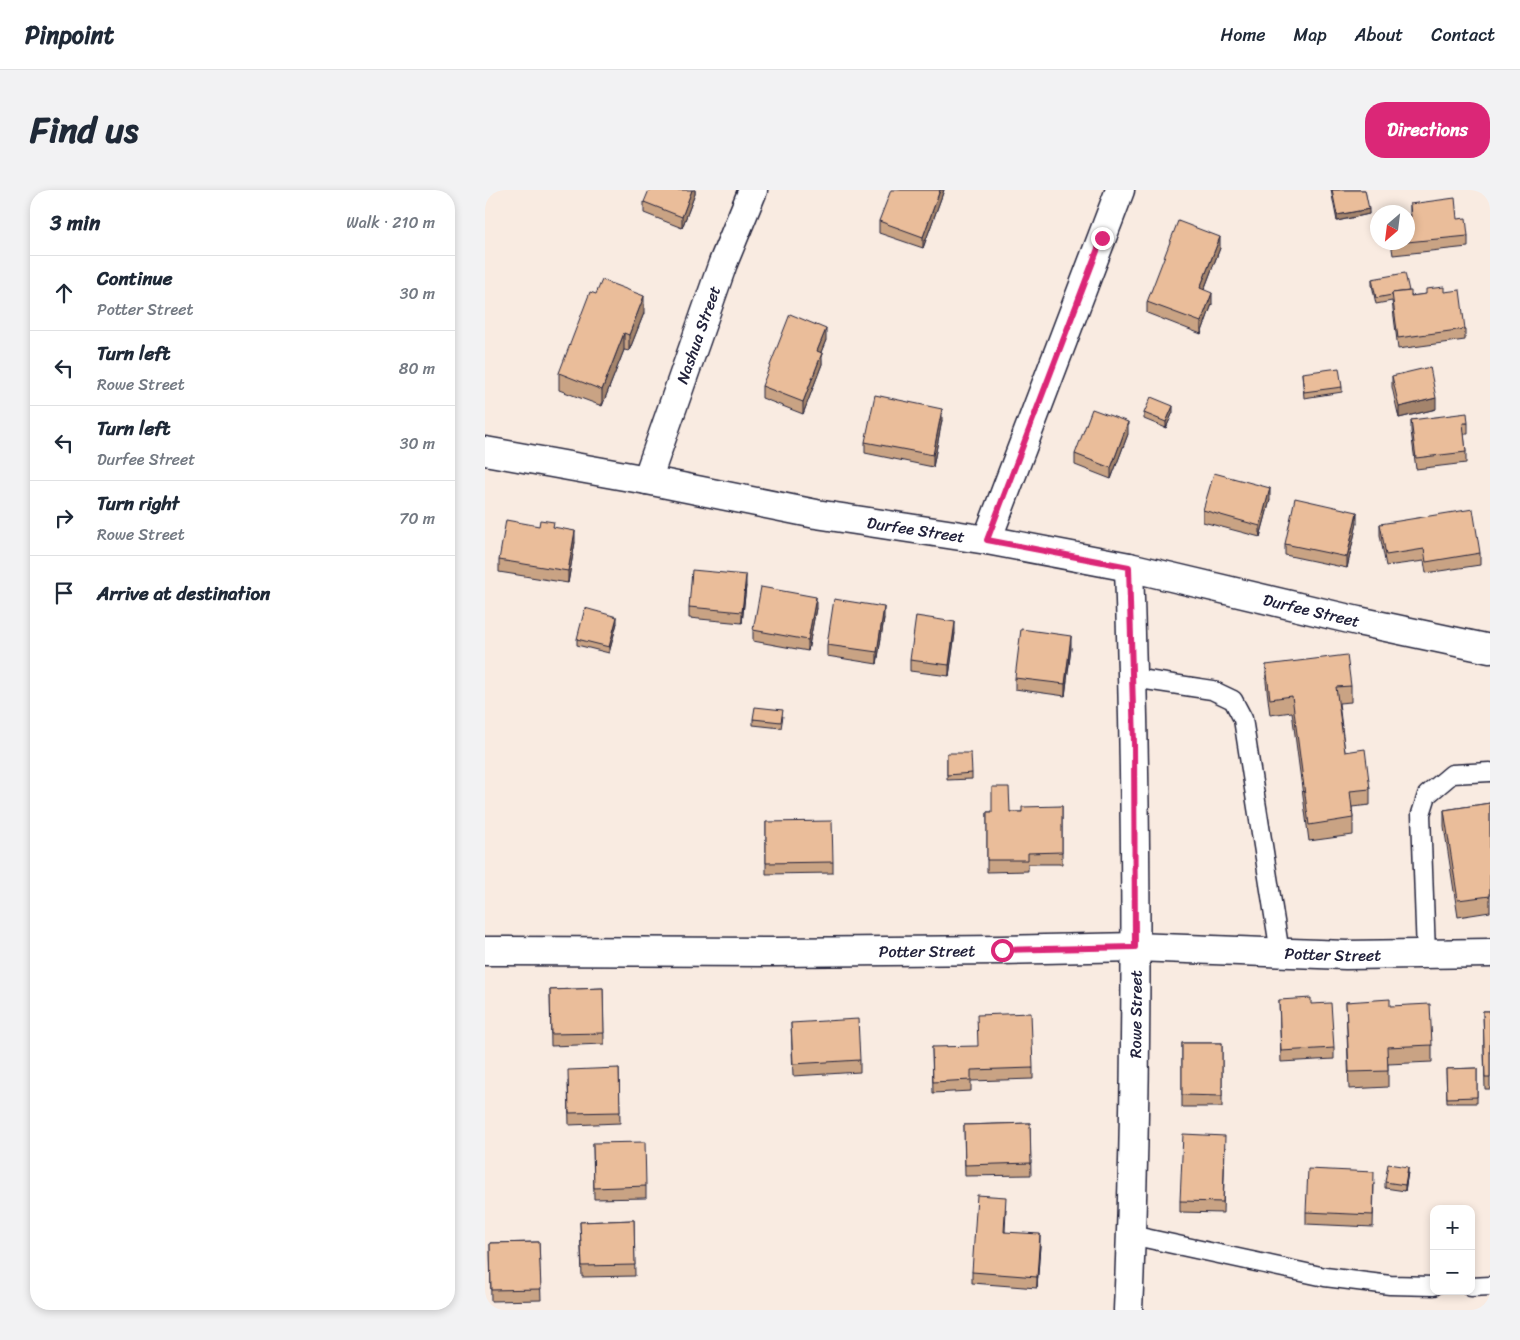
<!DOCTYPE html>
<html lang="en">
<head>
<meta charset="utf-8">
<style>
	:root { --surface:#fff; --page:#f2f2f3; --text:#1f2937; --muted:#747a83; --line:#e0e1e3; --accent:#db2777 }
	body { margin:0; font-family:Sriracha,sans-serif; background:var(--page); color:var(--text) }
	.controls { position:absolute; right:15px; bottom:15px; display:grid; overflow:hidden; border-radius:10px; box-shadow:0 2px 8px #0003 }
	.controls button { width:45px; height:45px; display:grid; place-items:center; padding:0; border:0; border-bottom:1px solid var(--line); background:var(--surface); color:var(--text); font:25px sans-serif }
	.compass { position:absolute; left:885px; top:15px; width:45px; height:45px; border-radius:50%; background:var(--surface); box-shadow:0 2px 8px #0003; rotate:208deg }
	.stop { position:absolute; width:15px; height:15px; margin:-11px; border:4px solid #db2777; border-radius:50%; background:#fff }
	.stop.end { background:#db2777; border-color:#fff; box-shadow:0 1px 5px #0008 }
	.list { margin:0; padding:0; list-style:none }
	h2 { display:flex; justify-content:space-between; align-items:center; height:65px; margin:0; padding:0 20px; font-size:21px }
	h2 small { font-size:16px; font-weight:400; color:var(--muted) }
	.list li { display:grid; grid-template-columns:32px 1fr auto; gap:15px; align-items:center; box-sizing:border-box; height:75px; padding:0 20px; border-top:1px solid var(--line) }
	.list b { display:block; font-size:19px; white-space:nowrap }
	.list p { margin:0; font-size:16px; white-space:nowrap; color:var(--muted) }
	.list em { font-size:16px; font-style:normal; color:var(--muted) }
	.icon { flex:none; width:28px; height:28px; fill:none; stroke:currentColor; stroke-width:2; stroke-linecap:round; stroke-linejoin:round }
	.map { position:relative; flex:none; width:1005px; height:1120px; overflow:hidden; border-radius:20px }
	header { display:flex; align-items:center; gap:30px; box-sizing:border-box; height:70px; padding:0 25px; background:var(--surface); border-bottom:1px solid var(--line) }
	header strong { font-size:24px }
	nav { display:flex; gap:28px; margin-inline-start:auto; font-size:18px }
	.intro { display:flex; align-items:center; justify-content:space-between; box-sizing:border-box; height:120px; padding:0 30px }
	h1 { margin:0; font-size:35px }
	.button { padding:12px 22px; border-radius:20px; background:var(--accent); color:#fff; font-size:18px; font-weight:700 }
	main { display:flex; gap:30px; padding:0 30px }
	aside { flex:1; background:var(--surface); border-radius:20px; box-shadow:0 2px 8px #0003 }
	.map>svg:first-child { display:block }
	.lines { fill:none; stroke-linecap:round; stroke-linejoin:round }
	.service-casing { stroke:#22223b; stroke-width:21 }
	.minor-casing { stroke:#22223b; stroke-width:31 }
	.tertiary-casing { stroke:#22223b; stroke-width:31 }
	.secondary-casing { stroke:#22223b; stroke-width:31 }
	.service { stroke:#fff; stroke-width:18 }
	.minor { stroke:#fff; stroke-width:28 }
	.tertiary { stroke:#fff; stroke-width:28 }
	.secondary { stroke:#fff; stroke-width:28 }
	.wall { fill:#c9a384; stroke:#22223b }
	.shaded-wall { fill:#a4846c; stroke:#22223b }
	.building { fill:#eabd9a; stroke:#22223b }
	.route { stroke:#db2777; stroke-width:6 }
	.labels { text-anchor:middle; stroke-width:4; stroke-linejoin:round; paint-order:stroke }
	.street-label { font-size:16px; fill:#22223b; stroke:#fff }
</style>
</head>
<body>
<header>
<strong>Pinpoint</strong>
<nav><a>Home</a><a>Map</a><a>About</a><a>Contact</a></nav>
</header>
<div class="intro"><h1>Find us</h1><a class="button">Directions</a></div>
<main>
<aside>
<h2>3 min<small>Walk · 210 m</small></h2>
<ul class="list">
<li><svg class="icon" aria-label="ahead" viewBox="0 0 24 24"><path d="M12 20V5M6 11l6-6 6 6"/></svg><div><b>Continue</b><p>Potter Street</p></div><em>30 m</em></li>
<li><svg class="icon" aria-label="left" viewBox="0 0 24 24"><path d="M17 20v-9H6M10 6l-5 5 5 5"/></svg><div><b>Turn left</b><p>Rowe Street</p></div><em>80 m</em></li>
<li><svg class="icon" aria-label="left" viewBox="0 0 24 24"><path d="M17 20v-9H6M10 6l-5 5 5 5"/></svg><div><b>Turn left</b><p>Durfee Street</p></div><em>30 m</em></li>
<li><svg class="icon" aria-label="right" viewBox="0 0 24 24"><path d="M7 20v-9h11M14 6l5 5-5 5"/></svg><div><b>Turn right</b><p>Rowe Street</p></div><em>70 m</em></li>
<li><svg class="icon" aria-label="arrive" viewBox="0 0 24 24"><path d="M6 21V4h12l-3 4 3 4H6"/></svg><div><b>Arrive at destination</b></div></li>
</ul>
</aside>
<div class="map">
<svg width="1005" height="1120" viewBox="0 0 1005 1120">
	<rect width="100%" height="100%" fill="#f9ebe1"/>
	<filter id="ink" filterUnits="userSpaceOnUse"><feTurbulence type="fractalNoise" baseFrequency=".02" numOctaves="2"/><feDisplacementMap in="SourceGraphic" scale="10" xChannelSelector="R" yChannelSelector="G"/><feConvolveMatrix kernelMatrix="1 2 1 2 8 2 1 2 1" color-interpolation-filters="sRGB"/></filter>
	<g filter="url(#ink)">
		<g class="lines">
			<defs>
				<g id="service">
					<path d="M648,488l79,12 21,10 10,19 37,234"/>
					<path d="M941,764l-5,-140 6,-19 25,-21 38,-2"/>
					<path d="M646,1045l194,42 65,8 44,1"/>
					<path d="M986,1097l19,-1"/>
				</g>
				<g id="minor">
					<path id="s1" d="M162,290l76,-217 30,-73"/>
					<path d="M502,350l133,-350"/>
					<path id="s2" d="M643,1120c11,-248 9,-496 1,-743"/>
				</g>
				<g id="tertiary">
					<path id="s3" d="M0,261l162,29 169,34 171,26 142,27 229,54 132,28"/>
				</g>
				<g id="secondary">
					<path id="s4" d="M0,761l289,1 228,-2 133,-3 211,8 144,-2"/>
				</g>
			</defs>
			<!-- service casing -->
			<use href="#service" class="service-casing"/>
			<!-- minor casing -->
			<use href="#minor" class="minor-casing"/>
			<!-- tertiary casing -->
			<use href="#tertiary" class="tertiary-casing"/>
			<!-- secondary casing -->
			<use href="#secondary" class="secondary-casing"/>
			<!-- service -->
			<use href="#service" class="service"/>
			<!-- minor -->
			<use href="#minor" class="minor"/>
			<!-- tertiary -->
			<use href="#tertiary" class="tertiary"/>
			<!-- secondary -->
			<use href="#secondary" class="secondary"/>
		</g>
		<!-- wall -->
		<g class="wall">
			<path d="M210,0v4l-13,34 -38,-15v-11z"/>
			<path d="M459,0l-21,58 -44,-15v-12z"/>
			<path d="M846,0h34l4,24 -32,7z"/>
			<path d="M925,14l47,15 11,17v11l-75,8 -2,-13h16l3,-25z"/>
			<path d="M735,58l-16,42 8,14 -11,30 -54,-21v-11z"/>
			<path d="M887,89l37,12 2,5 33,-4 21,37v11l-67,9 -6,-48 -16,3 -4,-19z"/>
			<path d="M159,123l-15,38 -5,-1 -22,56 -43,-16v-17z"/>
			<path d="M341,150l-5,12 1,12 -19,50 -41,-16v-12z"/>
			<path d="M817,183l40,14v5l-38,6z"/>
			<path d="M907,186l44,33 -37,9 -7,-31z"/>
			<path d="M688,222l-7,16 -22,-9v-6z"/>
			<path d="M457,230l-9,47 -68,-14v-11z"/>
			<path d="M926,230l57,3v11h-4l2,18v11l-50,6 -5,-38z"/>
			<path d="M643,244l-17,45 -36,-14v-11z"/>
			<path d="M785,310l-10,37 -57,-15v-12z"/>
			<path d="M872,333l-10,45 -62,-13v-11z"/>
			<path d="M895,334l100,29v12l-54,8 -2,-12 -38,5 -6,-31z"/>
			<path d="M54,336l15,1 21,15 -7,41 -69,-11v-12z"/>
			<path d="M261,396l-4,37 -53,-5v-11z"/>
			<path d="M331,418l-8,43 -55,-10v-11z"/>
			<path d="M399,428l-7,46 -50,-8v-11z"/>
			<path d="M132,433l-8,30 -32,-8v-6z"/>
			<path d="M470,443l-6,43 -39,-5v-11z"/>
			<path d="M586,458l-6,48 -50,-7v-11z"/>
			<path d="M781,475l85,21v16l-12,1 6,49 25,37v16l-18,2 1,11v17l-44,6 -17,-129 -22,3 -4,-33z"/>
			<path d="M298,526l-2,12 -28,-3v-6z"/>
			<path d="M462,563l25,20v6l-25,1z"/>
			<path d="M1005,613v109l-32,5 -14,-91v-16z"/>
			<path d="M577,616v58h-34v7l-41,1v-60h35z"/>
			<path d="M281,632l67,40v11l-67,1z"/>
			<path d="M118,798l1,56 -53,2 -1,-56z"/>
			<path d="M794,810l55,48v11l-53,3z"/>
			<path d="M861,812l44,4 42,39v17l-44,2v23l-39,2z"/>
			<path d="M998,821h7v78h-5z"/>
			<path d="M306,833l69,37v12l-67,4z"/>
			<rect x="697" y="853" width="40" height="64"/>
			<path d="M447,857l101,21v11l-62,2v10l-38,2z"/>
			<path d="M134,878l1,55 -51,2 -1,-44z"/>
			<path d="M992,878v35h-30l-1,-34z"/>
			<path d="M545,933l1,52 -66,1 -1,-51z"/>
			<path d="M108,953l53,43v12l-52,1z"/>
			<path d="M740,957l-2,66 -43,-1v-11z"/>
			<path d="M923,982l-3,19 -20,-3v-6z"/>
			<path d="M889,993l-1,44 -67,-3v-12z"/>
			<path d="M521,1019l-1,23 35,13 -3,43 -65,-5v-11z"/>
			<path d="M149,1030l1,56 -53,1 -2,-55z"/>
			<path d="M54,1052l2,58 -50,1 -1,-58z"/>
		</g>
		<!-- shaded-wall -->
		<g class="shaded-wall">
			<path d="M207,0h3v4l-13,34v-11z"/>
			<path d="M455,0h4l-21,58v-11z"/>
			<path d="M884,19v5l-32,7v-6z"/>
			<path d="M735,47v11l-20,52v-12z"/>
			<path d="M727,103v11l-11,30v-12z"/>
			<path d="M159,106v17l-15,38v-16z"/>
			<path d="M341,139v11l-9,22v-11z"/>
			<path d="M139,143v17l-22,56v-16z"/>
			<path d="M337,163v11l-19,50v-12z"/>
			<path d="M951,208v11l-37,9v-11z"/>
			<path d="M688,216v6l-7,16v-6z"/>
			<path d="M457,219v11l-9,47v-12z"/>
			<path d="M643,232v12l-17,45v-11z"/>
			<path d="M785,298v12l-10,37v-11z"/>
			<path d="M872,322v11l-10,45v-11z"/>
			<path d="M90,341v11l-7,41v-12z"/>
			<path d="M261,385v11l-4,37v-11z"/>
			<path d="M331,407v11l-8,43v-11z"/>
			<path d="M399,417v11l-7,46v-12z"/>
			<path d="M132,427v6l-8,30v-6z"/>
			<path d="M470,432v11l-6,43v-11z"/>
			<path d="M586,446v12l-6,48v-12z"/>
			<path d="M923,977v5l-3,19v-6z"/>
			<path d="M555,1044v11l-3,43v-11z"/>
		</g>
		<!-- building -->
		<g class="building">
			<path d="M164,0h43l-10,27 -38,-15z"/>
			<path d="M406,0h49l-17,47 -44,-16z"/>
			<path d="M847,0h33l4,19 -32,6z"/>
			<path d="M970,8l2,21 9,-1 2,18 -61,6v-25h4l-1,-13z"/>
			<path d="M693,31l42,16 -20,51 12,5 -11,29 -54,-20z"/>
			<path d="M920,83l4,18 -17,2v2l-16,3 -4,-19z"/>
			<path d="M117,90l42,16 -15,39 -5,-2 -22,57 -43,-17 31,-81 6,2z"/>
			<path d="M959,97v5l16,-2 5,39 -67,9 -6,-45 19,-2v5l15,-2v-5z"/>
			<path d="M305,124l36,15 -9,22 5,2 -19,49 -41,-16z"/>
			<path d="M945,177l6,31 -37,9 -7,-31z"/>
			<path d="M854,178l3,19 -38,5 -2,-19z"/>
			<path d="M390,205l67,14 -9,46 -68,-13z"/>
			<path d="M666,207l22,9 -7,16 -22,-9z"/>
			<path d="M607,219l36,13 -17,46 -36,-14z"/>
			<path d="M982,223l1,10h-5l3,29 -50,6 -5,-38z"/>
			<path d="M729,283l56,15 -10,38 -57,-16z"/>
			<path d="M810,308l62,14 -10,45 -62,-13z"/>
			<path d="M988,319l7,44 -54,9 -2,-13 -38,6 -6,-31z"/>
			<path d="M21,330l33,6 1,-6 14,2 -1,5 22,4 -7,40 -69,-11z"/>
			<path d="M207,380l54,5 -4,37 -53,-5z"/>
			<path d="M276,397l55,10 -8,43 -55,-10z"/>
			<path d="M349,409l50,8 -7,45 -50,-7z"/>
			<path d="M100,418l32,9 -8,30 -32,-8z"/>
			<path d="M431,426l39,6 -6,43 -39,-5z"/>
			<path d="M536,439l50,7 -6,48 -50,-6z"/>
			<path d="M862,465l4,31 -15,1 9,65 20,-3 5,40 -20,2 3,27 -44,7 -17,-129 -22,3 -4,-34z"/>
			<path d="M270,517l28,3 -2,12 -28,-3z"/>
			<path d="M462,563h24l1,20 -25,2z"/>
			<path d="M507,597h17l1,25h12v-5l40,-1v46l-34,1v7h-41v-48h5z"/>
			<path d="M1005,613v93l-32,4 -14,-90z"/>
			<path d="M347,631l1,41 -67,1v-41z"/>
			<path d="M118,798l1,45 -53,1 -1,-44z"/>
			<path d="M826,808v6l20,-1 3,45 -53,3 -2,-51z"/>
			<path d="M905,809v7l40,-2 2,41 -45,2 1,24 -39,1 -3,-70z"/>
			<path d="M998,821h7v67h-5z"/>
			<path d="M546,823l2,55 -62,2v10l-38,2 -1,-35 46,-1 -1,-31z"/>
			<path d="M373,829l2,41 -67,4 -2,-41z"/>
			<path d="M697,853h40v53l-40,-1z"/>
			<path d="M134,878l1,44 -51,1 -1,-43z"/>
			<path d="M992,878v29l-30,1 -1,-29z"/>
			<path d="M545,933l1,40 -66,2 -1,-40z"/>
			<path d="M698,944l42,2 -2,66 -43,-1z"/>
			<path d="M160,952l1,44 -52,2 -1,-45z"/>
			<path d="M903,974l20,3 -3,18 -20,-3z"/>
			<path d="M823,979l66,3 -1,43 -67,-3z"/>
			<path d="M492,1005l29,2 -2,35 36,2 -3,43 -65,-5z"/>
			<path d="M149,1030l1,45 -53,1 -2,-44z"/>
			<path d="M54,1052l2,47 -50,1 -1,-47z"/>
		</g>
	</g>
	<g class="lines" filter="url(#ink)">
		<!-- route -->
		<path class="route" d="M517,760l133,-3 -1,-203 -5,-177 -142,-27 115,-302"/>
	</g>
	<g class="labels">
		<!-- street labels -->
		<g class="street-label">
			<text dy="6" stroke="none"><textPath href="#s1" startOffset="154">Nashua Street</textPath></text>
			<text dy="6" stroke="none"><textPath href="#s3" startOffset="438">Durfee Street</textPath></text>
			<text dy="6" stroke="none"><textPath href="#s3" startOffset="842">Durfee Street</textPath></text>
			<text dy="6" stroke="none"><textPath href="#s4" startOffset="442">Potter Street</textPath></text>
			<text dy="6" stroke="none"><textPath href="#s4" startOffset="848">Potter Street</textPath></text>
			<text dy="6" stroke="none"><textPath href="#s2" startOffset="296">Rowe Street</textPath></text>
		</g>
	</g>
</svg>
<div class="controls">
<button>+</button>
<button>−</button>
</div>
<svg class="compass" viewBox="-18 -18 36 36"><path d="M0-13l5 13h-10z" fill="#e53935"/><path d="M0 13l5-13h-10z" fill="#747a83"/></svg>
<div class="stop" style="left:517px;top:760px"></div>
<div class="stop end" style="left:617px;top:48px"></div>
</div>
</main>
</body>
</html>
